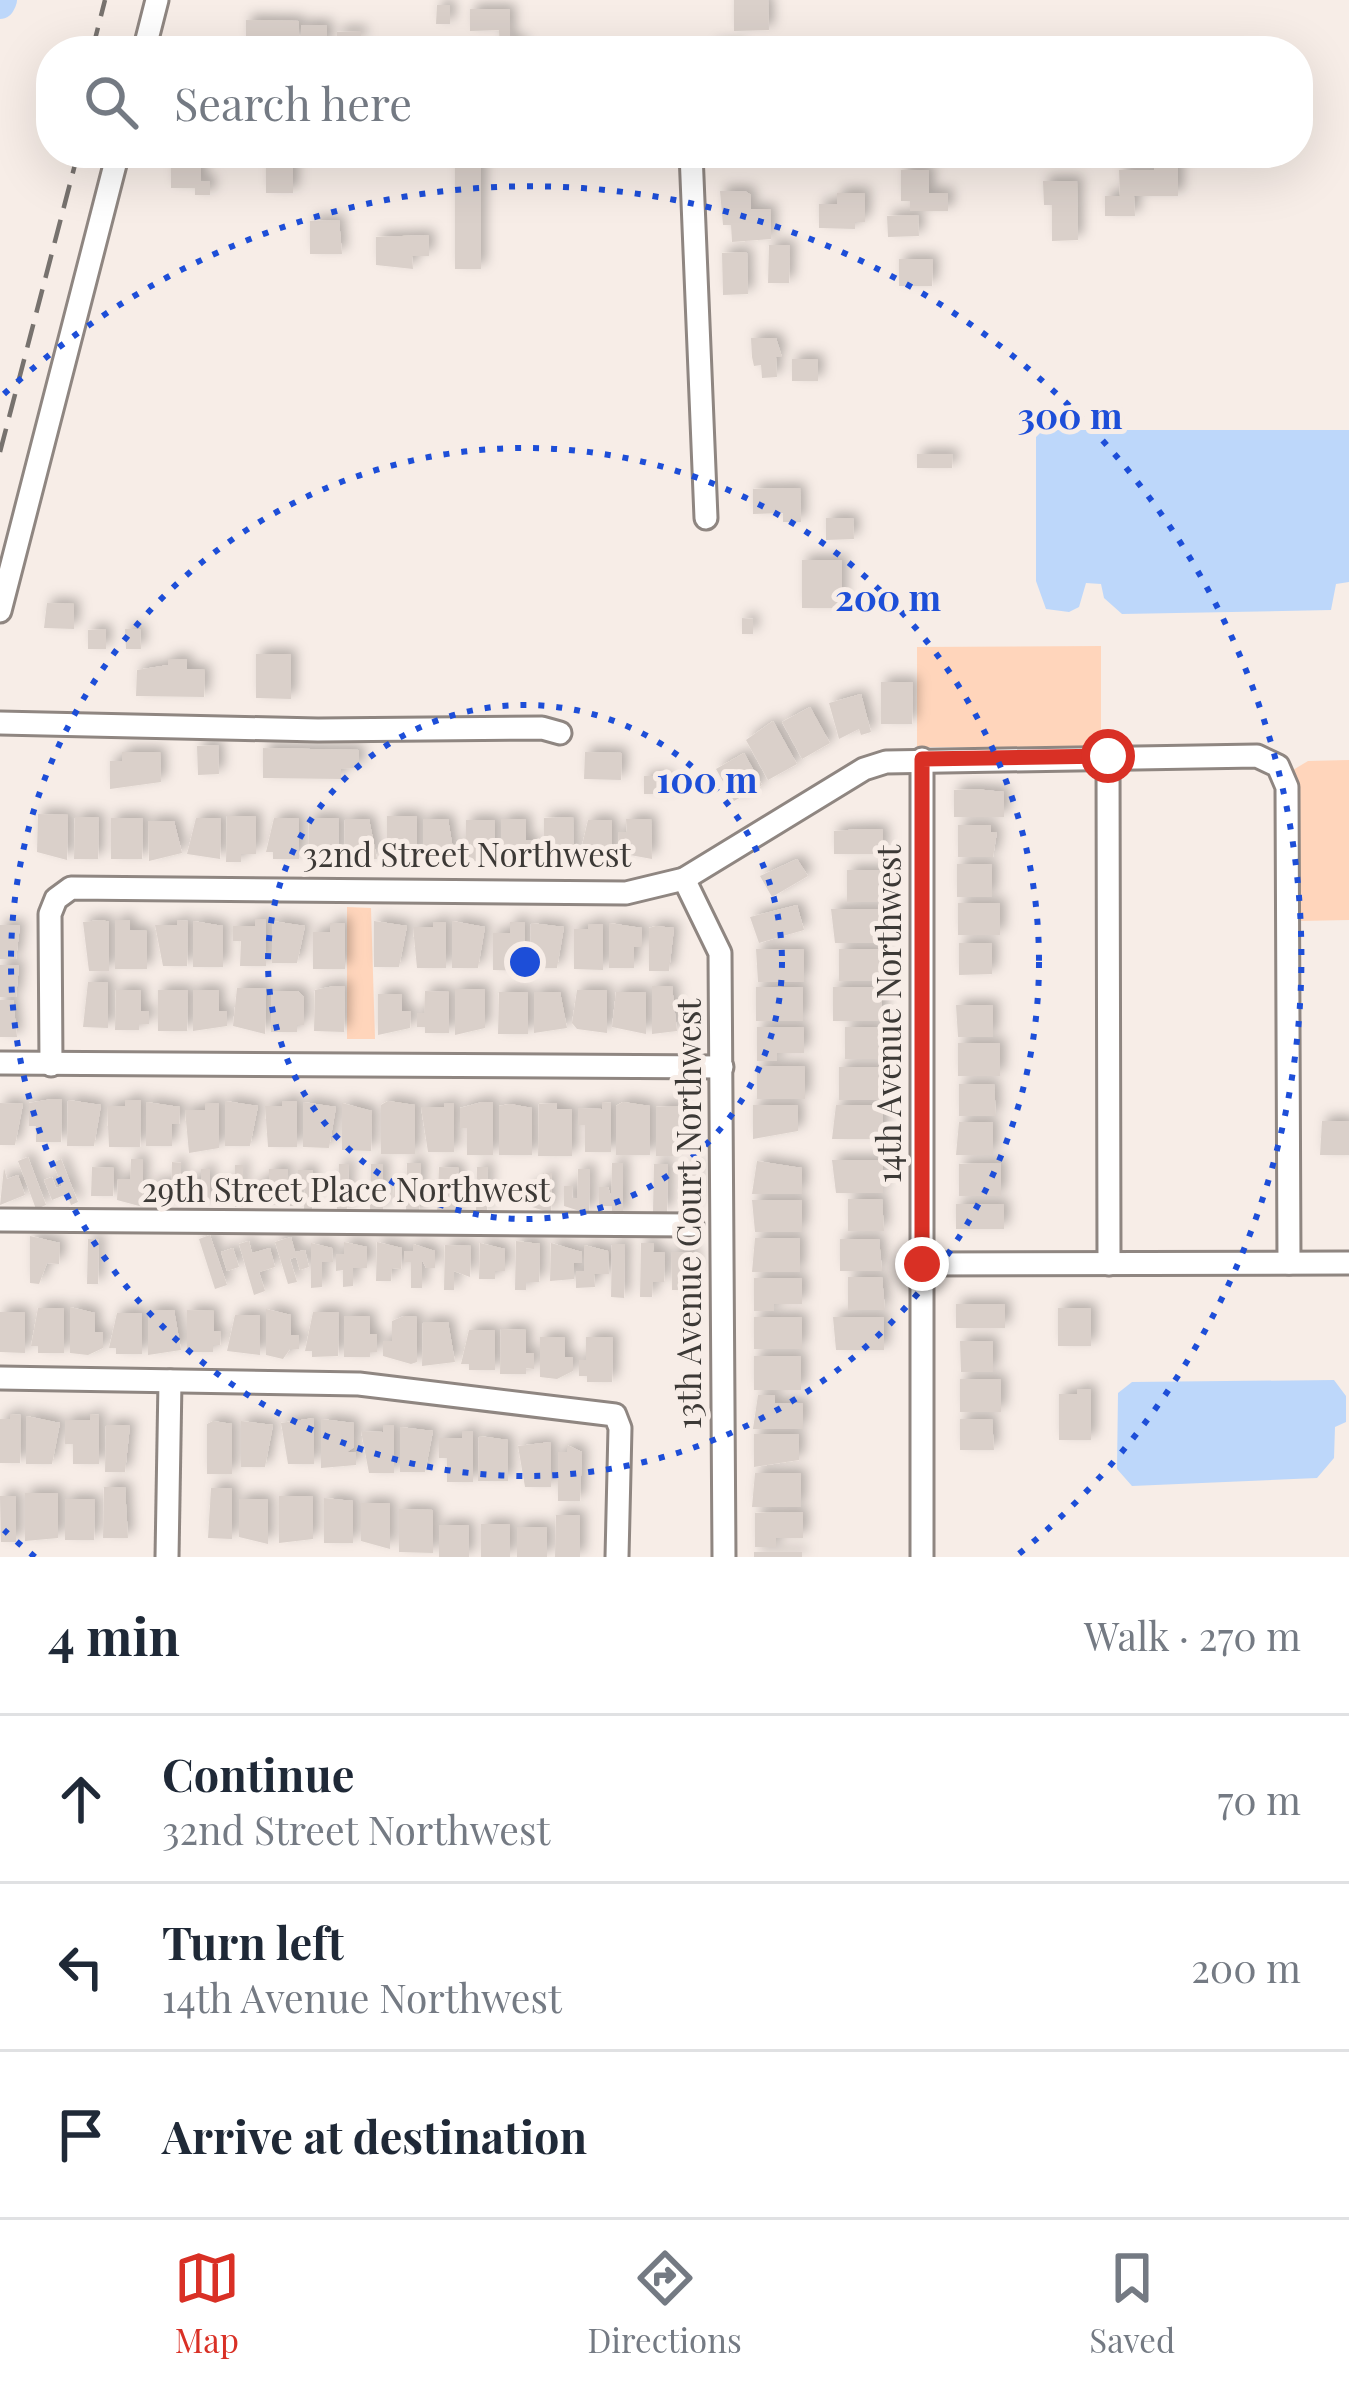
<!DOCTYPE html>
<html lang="en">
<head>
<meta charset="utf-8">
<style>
	:root { --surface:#fff; --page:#f2f2f3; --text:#1f2937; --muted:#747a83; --line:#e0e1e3; --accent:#d93025 }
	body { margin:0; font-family:"Playfair Display",serif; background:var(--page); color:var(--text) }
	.stop { position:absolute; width:36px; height:36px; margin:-27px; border:9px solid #d93025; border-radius:50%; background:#fff }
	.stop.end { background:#d93025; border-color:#fff; box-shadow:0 3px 12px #0008 }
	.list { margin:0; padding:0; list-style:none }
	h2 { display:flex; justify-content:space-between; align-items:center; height:156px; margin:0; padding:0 48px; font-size:51px }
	h2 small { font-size:39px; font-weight:400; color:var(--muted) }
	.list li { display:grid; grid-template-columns:78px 1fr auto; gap:36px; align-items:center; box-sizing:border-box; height:168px; padding:0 48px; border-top:3px solid var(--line) }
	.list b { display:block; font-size:45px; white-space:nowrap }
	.list p { margin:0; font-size:39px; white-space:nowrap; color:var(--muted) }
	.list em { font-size:39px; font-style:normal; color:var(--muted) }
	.icon { flex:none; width:66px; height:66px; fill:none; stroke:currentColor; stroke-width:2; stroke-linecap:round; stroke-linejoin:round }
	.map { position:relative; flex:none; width:1349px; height:1557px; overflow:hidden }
	.search { position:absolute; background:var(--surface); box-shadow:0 12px 48px #0002; left:36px; right:36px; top:36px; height:132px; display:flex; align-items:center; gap:30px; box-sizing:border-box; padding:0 42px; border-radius:48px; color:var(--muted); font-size:45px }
	.sheet { height:660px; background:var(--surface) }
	nav { display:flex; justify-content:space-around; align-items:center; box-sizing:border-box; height:168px; border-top:3px solid var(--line); background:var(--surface); font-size:33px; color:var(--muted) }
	nav a { display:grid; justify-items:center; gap:6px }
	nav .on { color:var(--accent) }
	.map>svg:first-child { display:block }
	.green { fill:#ffd5bb }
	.water { fill:#bdd7fa }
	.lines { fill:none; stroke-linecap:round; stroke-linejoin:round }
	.river { stroke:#bdd7fa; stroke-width:30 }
	.building { fill:#dad0ca; filter:url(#shadow) }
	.minor-casing { stroke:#8f8681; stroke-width:27 }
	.minor { stroke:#fff; stroke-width:21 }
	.rail { stroke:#77726e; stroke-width:4.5; stroke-dasharray:24 12; stroke-linecap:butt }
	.route { stroke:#d93025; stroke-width:15 }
	.ring { fill:none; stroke:#1d4ed8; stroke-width:6; stroke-dasharray:6 12 }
	.labels { text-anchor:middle; stroke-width:10; stroke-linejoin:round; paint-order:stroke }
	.street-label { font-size:33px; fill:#3c3936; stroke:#f7ede7 }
	.centre { fill:#1d4ed8; stroke:#f7ede7; stroke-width:6 }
	.ring-label { font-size:36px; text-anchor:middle; font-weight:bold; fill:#1d4ed8; stroke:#f7ede7; stroke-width:10; stroke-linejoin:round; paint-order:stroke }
</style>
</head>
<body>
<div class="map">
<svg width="1349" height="1557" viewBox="0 0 1349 1557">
	<defs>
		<filter id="shadow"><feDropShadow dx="5.5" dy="-5.5" stdDeviation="6" flood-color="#0004"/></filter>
	</defs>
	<rect width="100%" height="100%" fill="#f7ede7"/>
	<!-- green -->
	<g class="green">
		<path d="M1101,646v101h-184v-100z"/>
		<path d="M1349,760v160l-50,1 -1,-128 -5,-23 15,-9z"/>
		<path d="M347,907l24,1 4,131h-28z"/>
	</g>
	<!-- water -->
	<g class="water">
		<path d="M1043,430h306v152l-13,2 -5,26 -209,4 -18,-16 -3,-14 -15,-1 -7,24 -10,5 -23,-3 -10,-28v-144z"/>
		<path d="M1334,1380l12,16v26l-11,5 -1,31 -17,20 -185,8 -15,-17 1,-76 14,-11z"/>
	</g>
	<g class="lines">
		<!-- river -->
		<path class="river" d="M0,4l2,-4"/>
	</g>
	<!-- building -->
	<g class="building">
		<path d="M734,0h34l1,30 -35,1z"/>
		<path d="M437,5h13v19h-14z"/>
		<path d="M470,9h40v32h12v10h-22l-1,-21 -29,1z"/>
		<path d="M246,20l53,1v18l-53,4z"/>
		<rect x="301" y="25" width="26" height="22"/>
		<path d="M361,31v10h-24v-9z"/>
		<path d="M740,45v6h-28v-5z"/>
		<rect x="266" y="153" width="27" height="40"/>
		<rect x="455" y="153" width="26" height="116"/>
		<path d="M1154,153h24v43h-44l1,20h-30v-20h15l-1,-26h35z"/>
		<path d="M201,163v18h9v14h-15v-7h-24v-24z"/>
		<path d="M901,170h28v23h19v18h-38v-10h-9z"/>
		<path d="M1043,181h34l1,59 -26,1v-36h-8z"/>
		<path d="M720,191h25l6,4v14h20v30l-39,3 -1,-17h-8z"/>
		<path d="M837,193h28v29h-10v7l-36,-1v-24h18z"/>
		<path d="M918,215l1,21 -31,1 -1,-21z"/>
		<path d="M339,220l3,34h-32v-33z"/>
		<path d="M429,235v21h-17l1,13 -37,-4v-28z"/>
		<path d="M769,245h21l-1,38h-21z"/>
		<path d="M747,252l1,42 -25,1 -1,-42z"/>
		<path d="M899,259h34l-1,27h-33z"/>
		<path d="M751,338h25l6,19h-6l1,20 -15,1 -1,-13 -7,1 -2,-9z"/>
		<rect x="792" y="359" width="26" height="22"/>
		<path d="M917,454h36l-1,14h-35z"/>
		<path d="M800,488l1,34h-18v-9l-30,1v-25z"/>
		<path d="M826,518h27l1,21 -28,1z"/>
		<rect x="802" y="560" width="40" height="48"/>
		<path d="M47,603l27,1v25l-30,-1z"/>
		<path d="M742,618l11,1v15h-11z"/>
		<path d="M106,629v20h-18v-19z"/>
		<path d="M125,629h15l1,20h-15z"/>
		<path d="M256,654h35v45l-35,-1z"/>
		<path d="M168,659h19v10l18,1 -1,27 -68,-1 1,-26 31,-5z"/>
		<path d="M881,682h32l-1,42h-31z"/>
		<path d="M861,694l10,38 -10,3 -2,-6 -20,10 -10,-36z"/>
		<path d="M810,707l20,36 -28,16 -20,-37z"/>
		<path d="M773,721l24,43 -29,16 -22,-40z"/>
		<path d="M218,745l1,29 -21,1 -1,-29z"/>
		<path d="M263,748l96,2v18l-18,1v10l-78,-1z"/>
		<path d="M122,752h38l1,30 -51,7v-28h12z"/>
		<path d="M585,752l37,1 -1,27 -37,-1z"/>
		<path d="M744,753l18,32 -28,16 -18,-32z"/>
		<rect x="644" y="776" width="24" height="18"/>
		<path d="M975,789l29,3v25h-50v-27z"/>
		<path d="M38,814l30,1 -1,45 -30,-8z"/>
		<path d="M227,816h29v38h-15v8h-15z"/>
		<path d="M387,816h30v46l-30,-8z"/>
		<path d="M75,817h24l-1,42h-24z"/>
		<path d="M573,817l1,46h-15v-8h-15v-37z"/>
		<path d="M111,818h32l-1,41h-31z"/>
		<path d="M196,818h25l-1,41 -33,-5z"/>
		<path d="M274,818h25v41h-26v-7h-7z"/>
		<path d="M309,818h30l-1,41h-30z"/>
		<path d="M345,819h24l8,40h-33z"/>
		<path d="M423,819h25l7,42h-32z"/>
		<path d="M501,819h25v21h8v15h-7v5h-26z"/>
		<path d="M626,819h25l1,40 -33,-6 -1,-21h9z"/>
		<path d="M466,820h29v41h-30l-4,-21h5z"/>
		<path d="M588,820h24v41h-26v-7h-6z"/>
		<path d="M148,821h26l8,32 -33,8z"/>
		<path d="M958,825h33v7h6l-4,25h-35z"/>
		<path d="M862,829h21v25h-49v-23z"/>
		<path d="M797,859l11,17 -36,21 -12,-21z"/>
		<rect x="957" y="864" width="35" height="33"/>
		<path d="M847,870h34l2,32h-36z"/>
		<rect x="958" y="903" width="42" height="32"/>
		<path d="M797,905l7,25 -45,13 -9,-26z"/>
		<path d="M831,909h51v34h-47z"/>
		<path d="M255,919h11v47h-26l1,-25h-8v-15h22z"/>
		<path d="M102,920l7,2v49h-20l-6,-49z"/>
		<path d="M115,920h15v10l17,1v38h-32z"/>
		<path d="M177,920l11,1 -1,45h-24l-8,-41h22z"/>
		<path d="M193,921l30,5v41h-30z"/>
		<path d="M272,921l33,5 -8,37h-25z"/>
		<path d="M374,921l33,5 -8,41h-25z"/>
		<path d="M452,921l33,6 -7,41h-26z"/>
		<path d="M433,922h13v46h-29l-4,-41h20z"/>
		<path d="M510,922h15l-1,49 -31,-1v-37h17z"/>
		<path d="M330,923h15v46h-32v-37h17z"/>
		<path d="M531,923l33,4 -7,41h-27z"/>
		<path d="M609,923l33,5v19h-8v21h-25z"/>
		<path d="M588,924h15v46l-29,-1v-40h14z"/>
		<path d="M0,925h20l-4,34h-16z"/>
		<path d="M656,926l18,2 -5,43h-20v-43z"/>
		<path d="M959,943h33v31l-33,1z"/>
		<path d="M756,949h48v33h-46z"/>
		<rect x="839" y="949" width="42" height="32"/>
		<path d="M0,965h19l-3,32h-16z"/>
		<path d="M88,982h20v46l-25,-1z"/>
		<path d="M334,986h11l-1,46 -30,-1 1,-41z"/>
		<path d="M652,986h20l5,45 -25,3z"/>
		<rect x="756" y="987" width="47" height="34"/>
		<rect x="833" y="987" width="49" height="34"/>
		<path d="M237,988h29l-1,46 -32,-8z"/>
		<path d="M455,989h30v39l-30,7z"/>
		<path d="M116,990h25v21h8v13h-10v6h-24z"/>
		<path d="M158,990h30l-1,41h-29z"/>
		<path d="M193,990h26v21h8v15l-34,5z"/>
		<path d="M577,990h30v43l-30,-4 -5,-6z"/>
		<path d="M271,991h27l6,6v28h-7v7h-26z"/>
		<path d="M425,991l24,1v41h-24v-6h-8v-14h7z"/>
		<path d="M499,992h29v42h-30z"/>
		<path d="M534,992h26l7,36 -33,5z"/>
		<path d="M616,992h30v42l-34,-7z"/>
		<path d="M378,994h24v17h9l-1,17 -32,7z"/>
		<path d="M0,1000h13l4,37h-17z"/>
		<path d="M956,1005h37v32h-35z"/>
		<path d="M757,1027h47v26h-27v8h-20z"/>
		<path d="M845,1027h35l2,32h-37z"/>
		<rect x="958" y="1043" width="42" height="33"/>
		<rect x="757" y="1066" width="48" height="33"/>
		<rect x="839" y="1067" width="43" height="33"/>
		<path d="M959,1084h35l2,32h-37z"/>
		<path d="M52,1099h10l-1,43h-25v-16h-7v-23z"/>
		<path d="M68,1100l33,5 -7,41h-27z"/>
		<path d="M125,1100h16l-1,47h-31l-2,-41h18z"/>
		<path d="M225,1101l33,5 -8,40h-25z"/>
		<path d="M282,1101h15v46h-29l-3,-41h17z"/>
		<path d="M388,1101l27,4v49h-34v-49z"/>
		<path d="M146,1102l34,5 -1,17h-7v22h-26z"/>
		<path d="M303,1102l33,5 -7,41 -26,-1z"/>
		<path d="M482,1102h11v53h-26v-27h-7v-20z"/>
		<path d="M602,1102l9,1v49h-26v-27h-7v-17l24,1z"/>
		<path d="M623,1102l27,4v49h-34v-49z"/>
		<path d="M0,1103l23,1 -8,41h-15z"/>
		<path d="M205,1103h14v45l-30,5 -4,-43h20z"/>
		<path d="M342,1103l30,8 -1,40 -29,-1z"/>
		<path d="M444,1103h10v49h-26l-7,-45h23z"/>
		<path d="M557,1103v6h15v47h-34l1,-52z"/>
		<path d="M510,1104l22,4v47h-33v-49z"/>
		<path d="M753,1105h45v26l-45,8z"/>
		<path d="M836,1105h47v34h-51z"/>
		<path d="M674,1106l8,1 -6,49h-20v-49z"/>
		<path d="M1322,1121h27v34h-29z"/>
		<path d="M959,1122h34v33h-37z"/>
		<path d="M28,1157l18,48 -10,4 -18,-48z"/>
		<path d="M61,1159l17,43 -7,3 -4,-11 -15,6 -8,-20 8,-3 4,11 6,-2 -9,-23z"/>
		<path d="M131,1159h12v48l-26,-7 1,-21h12z"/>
		<path d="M832,1160h51v33h-47z"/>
		<path d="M757,1161l45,7v26h-50z"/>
		<path d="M172,1162l9,1v41l-29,-1 1,-23 18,6z"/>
		<path d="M407,1163h14l-2,52 -13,-1z"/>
		<path d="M612,1163h11v53h-11v-10h-13v-19h9l3,9z"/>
		<path d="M1001,1163v33h-42v-32z"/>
		<path d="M339,1164h10l-2,48h-10v-10h-7l1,-22h8z"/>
		<path d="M371,1164h12v46h-13z"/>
		<path d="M654,1164h14l-1,48h-14z"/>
		<path d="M687,1164h9l-2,45h-8z"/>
		<rect x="235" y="1165" width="8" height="42"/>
		<path d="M92,1167l22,1 -1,28h-22z"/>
		<path d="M439,1167l20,1v46h-22z"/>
		<path d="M477,1167h11l-1,44h-11z"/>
		<path d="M4,1168l3,11 11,-4 7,20 -25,10z"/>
		<path d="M201,1169h9v34h-23v-23h14z"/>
		<path d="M269,1169h19v12h-7l-1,25 -25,-6v-18h14z"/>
		<path d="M578,1169h12l-1,45 -25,-8v-20h9l-1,12h5z"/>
		<path d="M298,1170h15l-1,39h-8l1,-19 -7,-1v17h-8l1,-24h7z"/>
		<path d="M543,1173h9l-1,40 -22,-7 1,-21 13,1z"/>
		<path d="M221,1181l8,1 -1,19h-8z"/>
		<path d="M394,1184h7v20h-8z"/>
		<path d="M848,1199h34l2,32h-36z"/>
		<path d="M752,1200h50v32h-47z"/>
		<rect x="956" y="1204" width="48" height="25"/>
		<path d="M210,1235l17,50 -12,4 -16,-50z"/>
		<path d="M30,1236l30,7 -1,21 -12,-1 -8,21 -9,-1z"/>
		<path d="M291,1237l4,15 10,-2 4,17 -9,3 -4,-13 -6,2 7,23 -9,2 -13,-42z"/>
		<path d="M755,1238h45v34h-48z"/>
		<path d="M88,1239h11l-1,45h-11z"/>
		<path d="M840,1239h39l3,32h-42z"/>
		<path d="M249,1241l3,12 18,-5 5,19 -16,5 6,19 -11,4 -15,-51z"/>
		<path d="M516,1241l24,3 -1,38h-13v8h-11z"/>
		<path d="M344,1242l23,5v21h-14v18l-10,1v-17l-7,1v-17h8z"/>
		<path d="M377,1242l25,6 -1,21 -9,-1 -1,13h-15z"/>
		<path d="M311,1243l21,5 1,14h-11v25l-11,1z"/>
		<path d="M480,1243l25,6v22h-10v8h-16z"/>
		<path d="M551,1243l31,9v11h-8v16l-24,2z"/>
		<path d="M641,1243h13l-1,9h12l-1,30h-11l-1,15h-12z"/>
		<path d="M413,1244l22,7v17h-9l-4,-8v28h-11v-26h-7v-11h9z"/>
		<path d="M612,1244h13l-1,54 -13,-1z"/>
		<path d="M445,1245l26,1 -1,31 -16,-6v19h-10z"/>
		<path d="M584,1245l24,6 1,23h-15l1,13 -19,1v-17h8z"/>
		<path d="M233,1248l6,19 -12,4 -6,-19z"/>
		<path d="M671,1252h23l1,22h-14v16h-9z"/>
		<path d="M848,1277h34l3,33h-37z"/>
		<path d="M754,1278h48v26h-28v7h-20z"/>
		<rect x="956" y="1304" width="49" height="24"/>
		<path d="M70,1307l25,6v19h8v16l-15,7 -18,-2z"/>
		<path d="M38,1308h26v45h-26v-7h-7z"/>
		<rect x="1058" y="1308" width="33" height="38"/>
		<path d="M266,1309l25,6v20h8v14h-9l-7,10 -17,-4z"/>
		<path d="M148,1310h26l7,40 -33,5z"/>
		<path d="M187,1310l27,1v20l7,1 -1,13h-7v7h-26z"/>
		<path d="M0,1312h25v41l-25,-1z"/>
		<path d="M313,1312h26l-1,44 -26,1v-6h-7z"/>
		<path d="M117,1313h25v41h-26v-6h-7z"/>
		<path d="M235,1315h25v40l-33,-4z"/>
		<path d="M344,1316h26v18h7v18h-7v5h-26z"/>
		<path d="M404,1316l13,1v45l-6,2 -28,-8v-15h9v-20z"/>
		<rect x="754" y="1317" width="48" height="32"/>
		<path d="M833,1317h51v33h-48z"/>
		<path d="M423,1322h25l7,40 -33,4z"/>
		<path d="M501,1329l25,1v23h8v16l-8,-1v6h-26z"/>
		<path d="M469,1330h26v40h-26v-6h-8z"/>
		<path d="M540,1337h25v20h8v14l-16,8 -17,-2z"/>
		<path d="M586,1337h27l-1,45h-25v-6h-8v-16h7z"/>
		<path d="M960,1341h33v31h-32z"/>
		<rect x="754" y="1356" width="47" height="34"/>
		<rect x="960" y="1379" width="41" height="33"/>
		<path d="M1077,1389h14v51h-32v-46h18z"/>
		<path d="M758,1395h17v8h28v26h-50z"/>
		<path d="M10,1414l11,1 -1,48h-20v-44h10z"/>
		<path d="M90,1414l9,1v49h-26v-20h-8v-24h25z"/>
		<path d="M26,1416l34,7 -8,41h-26z"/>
		<path d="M314,1418v46h-26l-7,-41z"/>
		<path d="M321,1419l33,4v24l-7,5h9v13l-35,3z"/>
		<path d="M960,1419h32l2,31h-34z"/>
		<path d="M213,1421l19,3v50h-25v-50z"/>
		<path d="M241,1421l32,4 -8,42h-24z"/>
		<path d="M106,1425h24l-5,47h-20z"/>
		<path d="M383,1425h11v48h-25l-8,-42 22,1z"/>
		<path d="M400,1427l33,4 -8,41h-25z"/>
		<path d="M462,1431h11v51h-26v-24h-8v-20h23z"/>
		<path d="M754,1434h45v26l-45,7z"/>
		<path d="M479,1436l29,4v41h-30z"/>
		<path d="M551,1442v45h-26l-7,-41z"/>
		<path d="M567,1445l15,7 -2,49h-22v-49h9z"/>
		<path d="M755,1473h46v34h-49z"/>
		<path d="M104,1487h21l3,51h-25z"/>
		<path d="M211,1488h21v51l-24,-1z"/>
		<path d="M25,1493h33v45l-33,3z"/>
		<path d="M0,1496h16v46h-15z"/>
		<path d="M279,1496h34v43l-34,4z"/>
		<path d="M324,1498l29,3v42h-29z"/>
		<path d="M65,1499h30l-1,41h-29z"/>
		<path d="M239,1499h29v45l-29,-7z"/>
		<path d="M361,1503h29v46l-29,-8z"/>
		<path d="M399,1509l34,1v43l-34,-1z"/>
		<path d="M803,1512v26h-27v9h-21v-34z"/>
		<path d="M556,1515h24v42h-25z"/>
		<rect x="481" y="1524" width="29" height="33"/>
		<rect x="439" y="1525" width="30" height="32"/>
		<rect x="517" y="1527" width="30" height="30"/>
		<rect x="754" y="1552" width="48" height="5"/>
	</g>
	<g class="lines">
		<defs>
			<g id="minor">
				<path d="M144,51l13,-51"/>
				<path d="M691,153l15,365"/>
				<path d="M0,611l118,-458"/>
				<path d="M0,723l318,7 224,-2 18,5"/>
				<path d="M1108,756l1,508"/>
				<path d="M922,759v798"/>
				<path d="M684,879l36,74 4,604"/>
				<path d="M0,1063l722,4"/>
				<path d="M51,1065l-1,-151 6,-15 15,-11 555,5 58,-14 180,-110 22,-7 371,-6 21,10 9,21 2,476"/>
				<path d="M0,1220l692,5"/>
				<path d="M922,1264l427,-1"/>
				<path d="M0,1378l359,6 256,31 5,13 -3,129"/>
				<path d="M167,1557l3,-176"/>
			</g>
		</defs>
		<!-- minor casing -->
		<use href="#minor" class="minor-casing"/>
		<!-- minor -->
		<use href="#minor" class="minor"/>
		<!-- rail -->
		<g class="rail">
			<path d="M92,51l13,-51"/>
			<path d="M0,452l78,-299"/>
		</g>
	</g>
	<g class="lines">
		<!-- route -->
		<path class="route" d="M922,1264v-505l186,-3"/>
	</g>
	<!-- distance rings -->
	<g class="ring">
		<circle cx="525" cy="962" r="257"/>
		<circle cx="525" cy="962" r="514"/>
		<path d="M35 1557A771 771 0 0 1 4 1530M4 394A771 771 0 1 1 1015 1557"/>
	</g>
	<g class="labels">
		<!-- street labels -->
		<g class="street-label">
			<text x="467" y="867">32nd Street Northwest</text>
			<text transform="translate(889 1014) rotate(-90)" y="12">14th Avenue Northwest</text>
			<text x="346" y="1202">29th Street Place Northwest</text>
			<text transform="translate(689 1214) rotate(-90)" y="12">13th Avenue Court Northwest</text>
		</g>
	</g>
	<circle cx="525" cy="962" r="18" class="centre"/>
	<g class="ring-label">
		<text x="1070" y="429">300 m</text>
		<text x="888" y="611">200 m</text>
		<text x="707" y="793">100 m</text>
	</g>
</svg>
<div class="stop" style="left:1108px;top:756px"></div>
<div class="stop end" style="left:922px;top:1264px"></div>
<div class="search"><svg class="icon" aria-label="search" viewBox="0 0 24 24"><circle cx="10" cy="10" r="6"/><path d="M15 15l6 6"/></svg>Search here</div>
</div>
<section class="sheet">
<h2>4 min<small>Walk · 270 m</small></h2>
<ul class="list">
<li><svg class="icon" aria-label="ahead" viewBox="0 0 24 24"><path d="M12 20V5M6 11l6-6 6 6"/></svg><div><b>Continue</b><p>32nd Street Northwest</p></div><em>70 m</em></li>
<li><svg class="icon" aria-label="left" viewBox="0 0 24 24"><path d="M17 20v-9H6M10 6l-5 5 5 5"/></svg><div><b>Turn left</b><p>14th Avenue Northwest</p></div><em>200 m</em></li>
<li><svg class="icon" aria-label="arrive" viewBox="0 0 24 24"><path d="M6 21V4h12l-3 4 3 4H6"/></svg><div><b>Arrive at destination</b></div></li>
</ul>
</section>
<nav>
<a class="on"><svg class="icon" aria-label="map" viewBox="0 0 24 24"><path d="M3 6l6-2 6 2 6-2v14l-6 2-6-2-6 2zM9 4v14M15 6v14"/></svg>Map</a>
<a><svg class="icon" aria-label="directions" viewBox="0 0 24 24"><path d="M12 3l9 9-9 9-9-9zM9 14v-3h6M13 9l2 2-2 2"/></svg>Directions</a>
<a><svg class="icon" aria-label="saved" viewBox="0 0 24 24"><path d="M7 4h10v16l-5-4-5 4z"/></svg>Saved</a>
</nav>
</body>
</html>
